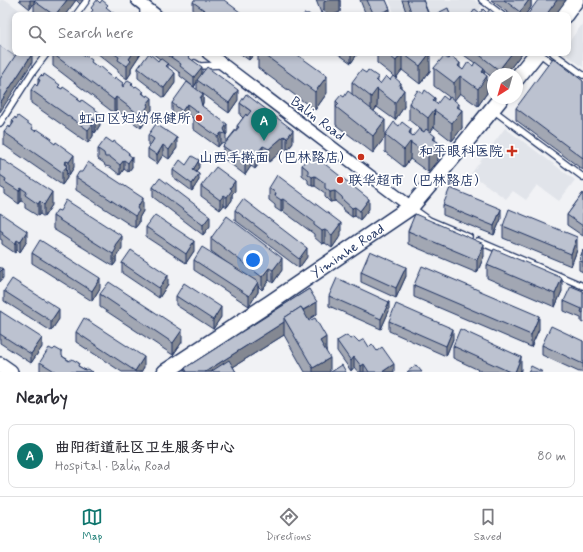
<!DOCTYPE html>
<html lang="en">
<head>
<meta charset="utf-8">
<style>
	:root { --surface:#fff; --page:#f2f2f3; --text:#2b2b33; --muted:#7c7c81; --line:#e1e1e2; --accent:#0f766e }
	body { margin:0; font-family:Mynerve,"LXGW WenKai TC",sans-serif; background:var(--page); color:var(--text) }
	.compass { position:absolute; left:487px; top:68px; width:36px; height:36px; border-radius:50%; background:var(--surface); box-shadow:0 2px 6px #0003; rotate:217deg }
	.you { position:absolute; left:253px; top:260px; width:14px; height:14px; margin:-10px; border:3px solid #fff; border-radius:50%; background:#1a73e8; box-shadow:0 0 0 6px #1a73e833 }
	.badge { display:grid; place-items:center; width:26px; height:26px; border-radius:50%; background:var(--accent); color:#fff; font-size:13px; font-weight:700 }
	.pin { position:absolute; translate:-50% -33px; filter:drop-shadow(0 1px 2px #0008) }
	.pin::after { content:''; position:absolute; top:21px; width:14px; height:12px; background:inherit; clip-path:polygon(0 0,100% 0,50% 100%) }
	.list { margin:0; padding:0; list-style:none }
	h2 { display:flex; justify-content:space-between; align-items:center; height:52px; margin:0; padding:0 16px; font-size:17px }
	h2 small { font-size:13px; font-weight:400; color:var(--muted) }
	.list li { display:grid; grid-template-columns:26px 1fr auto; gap:12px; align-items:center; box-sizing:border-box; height:64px; margin:0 8px 8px; padding:0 8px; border:1px solid var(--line); border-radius:8px }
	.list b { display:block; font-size:15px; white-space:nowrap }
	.list p { margin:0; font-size:13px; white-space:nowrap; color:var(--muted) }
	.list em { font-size:13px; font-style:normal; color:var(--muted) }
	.icon { flex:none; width:22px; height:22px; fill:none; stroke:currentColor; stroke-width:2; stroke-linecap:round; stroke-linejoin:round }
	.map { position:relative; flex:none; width:583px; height:372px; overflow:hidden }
	.search { position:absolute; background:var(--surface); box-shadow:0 2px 6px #0003; left:12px; right:12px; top:12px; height:44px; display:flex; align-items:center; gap:10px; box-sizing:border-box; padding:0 14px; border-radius:8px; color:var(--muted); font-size:15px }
	.sheet { height:124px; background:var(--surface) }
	nav { display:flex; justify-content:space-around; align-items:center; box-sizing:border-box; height:56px; border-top:1px solid var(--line); background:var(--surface); font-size:11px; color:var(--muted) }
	nav a { display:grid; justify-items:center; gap:2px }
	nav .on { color:var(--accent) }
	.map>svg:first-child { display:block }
	.built { fill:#e1e4ea }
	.green { fill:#d2d6df; stroke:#76829e }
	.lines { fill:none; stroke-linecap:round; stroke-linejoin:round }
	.lane-casing { stroke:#1b2f5e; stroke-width:8 }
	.street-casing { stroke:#1b2f5e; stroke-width:14 }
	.secondary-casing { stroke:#1b2f5e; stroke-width:18 }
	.lane { stroke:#fff; stroke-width:5.5 }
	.street { stroke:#fff; stroke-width:11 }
	.secondary { stroke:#fff; stroke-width:15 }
	.wall { fill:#a2a7b3; stroke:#1b2f5e }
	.shaded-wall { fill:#848892; stroke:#1b2f5e }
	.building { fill:#bcc2d0; stroke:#1b2f5e }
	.poi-dot { fill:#c8321e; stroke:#fff; stroke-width:1.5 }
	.labels { text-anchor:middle; stroke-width:3.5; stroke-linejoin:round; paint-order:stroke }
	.poi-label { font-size:14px; fill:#1b2f5e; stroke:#fff; text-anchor:end }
	.street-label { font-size:14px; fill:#1b2f5e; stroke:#fff }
</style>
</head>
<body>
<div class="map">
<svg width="583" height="372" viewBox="0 0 583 372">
	<rect width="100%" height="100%" fill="#f1f2f5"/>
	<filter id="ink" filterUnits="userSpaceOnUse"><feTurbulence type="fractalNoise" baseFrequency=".025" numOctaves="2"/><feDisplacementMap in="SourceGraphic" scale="8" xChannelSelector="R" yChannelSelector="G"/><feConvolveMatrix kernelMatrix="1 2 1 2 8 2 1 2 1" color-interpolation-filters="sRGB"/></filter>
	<g filter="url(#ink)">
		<!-- built -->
		<g class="built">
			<path d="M0,0h6l20,15h-11v38h25l-40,59z"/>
			<path d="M389,0h85l8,6 -7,9h-80z"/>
			<path d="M583,23v44l-19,-14h4v-10z"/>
			<path d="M505,128l70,52 -16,21 -22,-16 -11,15 -13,-9 -7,8 -35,-25z"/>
		</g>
		<!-- green -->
		<path class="green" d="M0,46l16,11 -16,24z"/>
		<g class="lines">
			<defs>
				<g id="lane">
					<path d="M482,0l20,15"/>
					<path d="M143,5v10"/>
					<path d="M76,15l11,-15"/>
					<path d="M539,53l17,13"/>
					<path d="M553,53l30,22"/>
					<path d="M195,63l5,3 21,-1"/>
					<path d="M493,110l90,67"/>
					<path d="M0,123l32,-50 15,-20"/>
					<path d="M411,207l18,13 40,17"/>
					<path d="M478,241l105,45"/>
				</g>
				<g id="street">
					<path d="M137,0l19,15"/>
					<path d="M208,53l203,154"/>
				</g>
				<g id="secondary">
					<path d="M565,15l11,-15"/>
					<path d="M517,78l20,-25"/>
					<path d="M0,365l10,7"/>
					<path id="s1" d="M165,372l105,-69 141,-96 49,-58 41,-51"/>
				</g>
			</defs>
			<!-- lane casing -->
			<use href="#lane" class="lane-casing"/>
			<!-- street casing -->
			<use href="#street" class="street-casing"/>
			<!-- secondary casing -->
			<use href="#secondary" class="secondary-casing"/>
			<!-- lane -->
			<use href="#lane" class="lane"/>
			<!-- street -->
			<use href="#street" class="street"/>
			<!-- secondary -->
			<use href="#secondary" class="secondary"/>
		</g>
		<!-- wall -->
		<g class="wall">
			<path d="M19,0h64l-3,4 -4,-4 -11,15h-29l-2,-1v-11l-4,6z"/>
			<path d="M316,0h24v12l-7,3h-13l1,-2z"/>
			<path d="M360,0h26l4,15h-24z"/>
			<path d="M402,0h21l6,15h-22z"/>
			<path d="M491,0h40v7l-6,8h-14z"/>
			<path d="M193,2l51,13h-51z"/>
			<path d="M97,53h44l-10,15v5l-4,6 -9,-7v-2z"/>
			<path d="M152,53h34l16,21 36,26 -9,13 -26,-19v9l-1,3 25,28 -1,1v7l11,-14v-2l6,-8 -3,-3v-12l53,40 -6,8 -3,-2 -15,13 -6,-4 -8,11 -4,-3 -6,9 -22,-17v-12l2,-2 -4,-1 -3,4 -25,-18v-11l-6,-4 -5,7 -10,-8v-10l25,-14v-7l-3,5 -14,-11v-3l-12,-9v4l7,15 -11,15 -26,-20v-10l20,-7 2,-2z"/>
			<path d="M239,53h16l-6,7z"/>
			<path d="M258,53h37l32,40 -12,17 -57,-42z"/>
			<path d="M337,53h21l-7,10z"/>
			<path d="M377,53h52l1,18 -10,13 -18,-14 -6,8 -19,-15z"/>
			<path d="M461,53h61l-16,21h-13v4l-9,-7 3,22 -9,13 -18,-13 -6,7 5,8 3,20 -10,13 -18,-14 -4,5 5,8 3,20 -10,12 -18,-13 -6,8 -19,-15v-15l-12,16 -37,-28v-24l8,-4 8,-3v-12h26l2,2 21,3 3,20 -9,13 -18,-13 -3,4 11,24h26l2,1 11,-4 -15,-12v-17l26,-1 2,2 11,-4 1,-3 -15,-11v-18h26l3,2 10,-4 2,-3z"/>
			<path d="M53,54l39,9 22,16 9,4v4l10,-1 11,8 8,16 -4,4v4l-7,10 -25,-18 -2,3 -61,-47z"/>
			<path d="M38,79l22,9 19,12 21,25 -5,8 -2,-2v5l-5,7 -57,-40v-13l6,-4 1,-3z"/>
			<path d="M583,81v89l-67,-50v-12z"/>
			<path d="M12,121l21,9 19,12 22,25 -5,8 -2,-2v5l-5,7 -58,-40v-13l6,-4 2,-3z"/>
			<path d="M148,135l29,13 -8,11 -6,-4 -6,9 -9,-6v-9l2,-3 -2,-1z"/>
			<path d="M98,149l31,6 3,12 -4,5 -4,-3 -4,6 -10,-8 -5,-1 -1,-3 -6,-4z"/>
			<path d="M0,158l52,47 -8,12 -4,-3 -2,2 -13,-8v-5l-4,-2 -2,3 -14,-10v-4l-5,-3z"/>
			<path d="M186,165l13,2 -3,5 3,8 -7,11 -19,-14v-7z"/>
			<path d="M302,165l67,44 -9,11 -5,-4 -3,1 -9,-7 -1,-3 -7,-6 -5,1 -5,-5v-4l-10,-7h-3l-4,-3v-3l-6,-5z"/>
			<path d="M76,177l67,34 -4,7v5l-4,5 -59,-38z"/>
			<path d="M201,186l34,5 -3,3v6l-5,7 -3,-2 -4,5 -19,-14z"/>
			<path d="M153,187l57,39 -7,9 -50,-38z"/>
			<path d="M269,188l72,47 -9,13 -7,-5 -3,1 -8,-7v-3l-31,-23 -2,1 -6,-4v-3l-6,-5z"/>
			<path d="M583,193v43l-16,-11v-10z"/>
			<path d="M443,205l58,14 -7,16 -51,-20z"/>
			<path d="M235,210l72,47 -8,11 -64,-48z"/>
			<path d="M0,213l27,28 -7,11 -3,-2 -2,3 -13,-9v-4l-2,-1z"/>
			<path d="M53,216l69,32 -6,9v5l-3,4 -60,-37z"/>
			<path d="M503,226l74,24 -6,16 -68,-28z"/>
			<path d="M146,227l48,24 -8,12 -40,-26z"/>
			<path d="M408,231l76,25 -7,17 -69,-29z"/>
			<path d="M211,238l71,32 -9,13 -4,-3 -7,10 -4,-4v6l-9,14 -55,-36v-10l33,3 -16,-12z"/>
			<path d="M583,250v22l-4,-2v-9z"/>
			<path d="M32,253l68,35 -8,13 -60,-38z"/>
			<path d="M122,263l46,21 -9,14 -37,-25z"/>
			<path d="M487,265l75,26 -7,16 -68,-29z"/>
			<path d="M361,272l45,4 -10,22 -35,-16z"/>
			<path d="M414,285l125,44 -8,18 -117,-50z"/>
			<path d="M309,289l8,25 -9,6 18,30 4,22h-25l-21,-37 -51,32 3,5h-51v-4z"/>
			<path d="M4,291l55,28 -8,12 -47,-30z"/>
			<path d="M583,291v32l-2,-1v-4l-17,-7v-10z"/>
			<path d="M100,294l82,48 -9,13 -73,-48z"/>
			<path d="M176,296l45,21 -8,12 -37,-24z"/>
			<path d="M329,296l60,15 -8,18 -52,-23z"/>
			<path d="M0,311l42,36 -11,16 -31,-20z"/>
			<path d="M389,321l64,18 -7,17 -57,-25z"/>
			<path d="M76,332l68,35 -3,5h-19l-46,-30z"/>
			<path d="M350,339l19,8 8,4 17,21h-36l-4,-5 -3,4 -14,-20v-10z"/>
			<path d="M583,341v31h-4l-37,-17v-10z"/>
			<path d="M453,346l68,24 -1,2h-37l-30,-14z"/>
			<path d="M62,356l23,14 8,2h-52l-1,-1v-9z"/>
		</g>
		<!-- shaded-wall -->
		<g class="shaded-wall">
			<path d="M30,0h6l-2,1v2l-4,6z"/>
			<path d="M67,0h9l-11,15h-10z"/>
			<path d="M328,0h12v12l-7,3h-9v-13z"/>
			<path d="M529,0h2v7l-6,8h-5v-3z"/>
			<path d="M557,0h9l-11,15h-9z"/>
			<path d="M390,9v6h-14z"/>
			<path d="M133,53h8l-10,15v5l-4,6v-13l2,-7z"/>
			<path d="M249,53h6l-6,7z"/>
			<path d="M351,53h7l-7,10z"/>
			<path d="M402,53v17l-6,8v-17z"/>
			<path d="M430,53v18l-10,13v-18z"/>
			<path d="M512,53h10l-16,21h-7v-4z"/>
			<path d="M32,54v9l-32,49v-9z"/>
			<path d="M460,63v30l-6,8v-18l4,-17z"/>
			<path d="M202,67v10l-5,3v2l-3,5v-10z"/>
			<path d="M484,69v11l3,-4v17l-9,13v-17l4,-17z"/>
			<path d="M175,73v10l-11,15v-10z"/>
			<path d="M327,76v17l-12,17v-18z"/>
			<path d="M378,77l-1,30 -6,7v-17l5,-17z"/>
			<path d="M401,83v11l3,-4v17l-9,13v-17l4,-17z"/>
			<path d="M238,90v10l-9,13v-10z"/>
			<path d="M203,94v9l-3,4v-9z"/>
			<path d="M116,97v13l-2,3v-13z"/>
			<path d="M152,98v12l-4,4v4l-7,10v-12l6,-12z"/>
			<path d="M435,98l-1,29 -6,8v-17l5,-17z"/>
			<path d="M187,104v10l-5,7v-10z"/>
			<path d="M459,104v10l3,-4v18l-10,13v-18l5,-16z"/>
			<path d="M100,113v12l-5,8v-13z"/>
			<path d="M93,119v17l-5,7v-13l3,-8z"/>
			<path d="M385,120v17l-12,16v-17z"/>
			<path d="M227,124v10l-1,1 -2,-6z"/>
			<path d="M411,129l-1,30 -6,8v-17l5,-17z"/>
			<path d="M293,130v13l-6,8v-13z"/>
			<path d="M221,133v10l-3,4v-10z"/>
			<path d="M284,136v13l-15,13v-13z"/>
			<path d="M435,136v10l3,-4v18l-10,12v-17l5,-16z"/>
			<path d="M177,138v10l-8,11v-9z"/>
			<path d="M163,145v10l-6,9v-9z"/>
			<path d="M263,146v12l-8,11v-13z"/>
			<path d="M129,153v8l3,-4v10l-4,5v-18z"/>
			<path d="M251,153v13l-6,9v-13z"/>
			<path d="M74,155v12l-5,8v-13z"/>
			<path d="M124,160v9l-4,6v-10z"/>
			<path d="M199,160v7l-6,9v-6z"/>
			<path d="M66,161l1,17 -5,7v-13l2,-8z"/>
			<path d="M199,174v6l-7,11v-7z"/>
			<path d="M315,176v10h-3v-9z"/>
			<path d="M235,181v10l-3,3v6l-5,7v-10l3,-9z"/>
			<path d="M21,188v13l-2,3v-13z"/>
			<path d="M335,191v10l-5,1v-10z"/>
			<path d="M52,192v13l-8,12v-12z"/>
			<path d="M224,195v10l-4,5v-10z"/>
			<path d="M143,198v13l-4,7v5l-4,5v-12l2,-8z"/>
			<path d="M283,199v12l-2,1v-12z"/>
			<path d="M369,199v10l-9,11v-9z"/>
			<path d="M40,201v13l-2,2v-12z"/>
			<path d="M355,207v9l-3,1v-9z"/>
			<path d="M501,209v10l-7,16v-9z"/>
			<path d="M210,216v10l-7,9v-10z"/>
			<path d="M341,223v12l-9,13v-13z"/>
			<path d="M325,230v13l-3,1v-13z"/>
			<path d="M27,231v10l-7,11v-10z"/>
			<path d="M122,236v12l-6,9v5l-3,4v-12l2,-9z"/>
			<path d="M577,237v13l-6,16v-12z"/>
			<path d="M17,240v10l-2,3v-9z"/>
			<path d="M194,241v10l-8,12v-9z"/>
			<path d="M484,244v12l-7,17v-13z"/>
			<path d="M307,248v9l-8,11v-9z"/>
			<path d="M282,258v12l-9,13v-13z"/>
			<path d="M406,267v9l-10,22v-10z"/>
			<path d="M269,268v12l-7,10v-13z"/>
			<path d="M3,269v9l-3,4v-10z"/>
			<path d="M168,275v9l-9,14v-10z"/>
			<path d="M100,278v10l-8,13v-10z"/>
			<path d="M562,278v13l-7,16v-13z"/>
			<path d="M258,282v10l-9,14v-10z"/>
			<path d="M317,302v12l-26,16 -5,-9z"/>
			<path d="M389,302v9l-8,18v-10z"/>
			<path d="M221,307v10l-8,12v-9z"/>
			<path d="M59,309v10l-8,12v-10z"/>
			<path d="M539,316v13l-8,18v-12z"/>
			<path d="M284,322v13l-59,37 -13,-1v1h-7z"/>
			<path d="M453,329v10l-7,17v-10z"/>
			<path d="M182,330v12l-9,13v-12z"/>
			<path d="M326,337v18l-6,-14z"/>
			<path d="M42,338v9l-11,16v-9z"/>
			<path d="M144,357v10l-3,5h-6v-1z"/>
			<path d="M354,357v10l-3,4v-10z"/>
			<path d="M521,357v13l-1,2h-5z"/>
			<path d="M330,358v14h-17v-4z"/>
			<path d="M364,364v8h-3v-6z"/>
			<path d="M394,364v8h-12z"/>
		</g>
		<!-- building -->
		<g class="building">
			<path d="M35,0h32l-12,15h-1l-20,-14z"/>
			<path d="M97,0l3,3 2,-3 6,5 -2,2 10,8h-27l4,-5 -2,-2z"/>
			<path d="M194,0h30l20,15h-33l-18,-13z"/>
			<path d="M367,0h19l4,9 -14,6h-2z"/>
			<path d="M407,0h16l6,15h-17z"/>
			<path d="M504,0h25l-9,12z"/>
			<path d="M538,0h19l-11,15h-17l-1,-1z"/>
			<path d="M448,8l2,7h-16z"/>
			<path d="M475,9l5,4 3,-4 4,4 3,-4 7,6h-26z"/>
			<path d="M323,10l7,5h-10z"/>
			<path d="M304,14h5l1,1h-7z"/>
			<path d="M17,53h15v1l-32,49v-24z"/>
			<path d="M53,53h26l5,3 1,-1 7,5 -1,2 8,6 1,-2 7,6 -1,1 8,6 1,-2 8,6 -1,2 1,2 5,-7 5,3 -2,2 4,2 1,-1 8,6 -2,1 5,4 1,-2 4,3 -5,6 1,2 -7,10 -25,-19 -2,3 -61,-46z"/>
			<path d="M113,53h20l-4,6 2,2 -4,5 -9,-6 1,-3z"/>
			<path d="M149,53l9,8 2,-3 8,6 -2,2 9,7 -11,15 -26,-20z"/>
			<path d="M165,53h21l3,2 -1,2 14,10 -8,10 -14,-11 1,-2z"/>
			<path d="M262,53h33l32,23 -12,16z"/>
			<path d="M386,53h16l-6,8z"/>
			<path d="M402,53h28l-10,13z"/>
			<path d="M477,53h35l-13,17z"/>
			<path d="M444,56l4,3 3,-3 9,7 -2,3 5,4 5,-8 5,4 2,-4 9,7 -2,3 5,4 -9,13 -18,-13 -6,7 -20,-15z"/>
			<path d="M553,58l30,23v77l-67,-50z"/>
			<path d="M207,67l31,23 -9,13 -32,-23z"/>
			<path d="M361,70l5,3 2,-3 10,7 -2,3 4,4 6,-8 4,4 3,-4 8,7 -2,3 5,4 -9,13 -18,-14 -6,8 -19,-15z"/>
			<path d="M44,74l16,11 -2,2 4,2 1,-2 16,11 -2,1 4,3 1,-2 18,13 -5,7 -2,-1 -2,3 2,2 -5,6 -57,-40 4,-6 2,2 3,-6 -2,-1 3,-4 2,2z"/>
			<path d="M187,82l16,12 -3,4 2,8 25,18 -3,5 2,5 -5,-1 -3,4 -25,-18 5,-7 -11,-8 -5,7 -10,-8z"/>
			<path d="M418,90l5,4 2,-4 10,8 -2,3 4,3 6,-8 5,4 2,-3 9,7 -2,3 5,3 -10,13 -18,-13 -6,8 -19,-15z"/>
			<path d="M348,91l37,29 -12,16 -37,-29 3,-3 -3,-3 5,-6 3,2z"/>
			<path d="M246,94l47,36 -6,8 -3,-2 -15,13 -6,-3 -8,10 -4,-3 -6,9 -22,-16 16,-19 -2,-1 9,-12 1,2 4,-5 -11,-8z"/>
			<path d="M18,116l15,11 -1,2 3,2 2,-2 15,10 -1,2 4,3 1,-2 18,13 -5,7 -3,-1 -2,3 3,2 -5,6 -58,-40 5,-6 1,2 4,-6 -2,-1 3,-4 1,2z"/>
			<path d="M394,122l5,4 3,-4 9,7 -2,4 4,3 6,-7 5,3 2,-3 9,7 -2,3 5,3 -10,13 -18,-13 -6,8 -19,-15z"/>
			<path d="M156,124l21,14 -8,12 -6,-5 -6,10 -9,-6 6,-10 -6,-4z"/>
			<path d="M106,138l7,5 1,-2 15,12 -1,1 4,3 -4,6 -4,-3 -4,5 -10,-8h-5l-1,-4 -6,-4z"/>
			<path d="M311,153l58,46 -9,12 -5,-4 -3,1 -9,-8 -1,-3 -7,-6 -5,1 -5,-4v-5l-10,-7 -3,1 -4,-3v-4l-6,-5z"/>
			<path d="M192,156l7,4 -6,10 6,4 -7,10 -19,-14 7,-10 6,5z"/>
			<path d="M0,158l52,34 -8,13 -4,-4 -2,3 -13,-9 2,-3 -6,-4 -2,3 -14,-9 1,-3 -6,-4v1z"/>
			<path d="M88,162l55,36 -6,10 2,3 -4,5 -59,-39 3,-5h3z"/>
			<path d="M216,167l19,14 -5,7 2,2 -5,7 -3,-2 -4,5 -19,-14z"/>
			<path d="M277,175l64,48 -9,12 -7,-5 -3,1 -8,-6v-3l-31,-23 -2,1 -6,-4 1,-3 -7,-5z"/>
			<path d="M160,178l50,38 -7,9 -50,-38z"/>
			<path d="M450,188l51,21 -7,17 -51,-21z"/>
			<path d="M583,193v33l-16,-11z"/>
			<path d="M243,199l64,49 -8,11 -64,-49z"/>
			<path d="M66,200l56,36 -7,9 1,4 -3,5 -60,-38 4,-6 3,1z"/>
			<path d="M509,209l68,28 -6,17 -68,-28z"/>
			<path d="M0,213l27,18 -7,11 -3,-2 -2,4 -13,-10 1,-2 -3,-2z"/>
			<path d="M415,214l69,30 -7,16 -69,-29z"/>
			<path d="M155,215l39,26 -8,13 -40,-27z"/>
			<path d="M227,216l55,42 -9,12 -4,-2 -7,9 -51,-39z"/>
			<path d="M40,240l60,38 -8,13 -60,-38z"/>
			<path d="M202,247l56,35 -9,14 -55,-36z"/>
			<path d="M494,249l68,29 -7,16 -68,-29z"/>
			<path d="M131,250l37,25 -9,13 -37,-25z"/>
			<path d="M583,250v12l-4,-1z"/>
			<path d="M370,251l36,16 -10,21 -35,-16z"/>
			<path d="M422,266l117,50 -8,19 -117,-50z"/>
			<path d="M0,267l3,2 -3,3z"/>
			<path d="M337,278l52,24 -8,17 -52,-23z"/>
			<path d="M12,279l47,30 -8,12 -47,-30z"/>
			<path d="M109,282l73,48 -9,13 -73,-49z"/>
			<path d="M184,283l37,24 -8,13 -37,-24z"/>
			<path d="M571,286l12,5v22l-2,-1 1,-3 -18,-8z"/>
			<path d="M309,289l8,13 -14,8 -2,-3 -17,11v4l-79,50h-18l-2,-4z"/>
			<path d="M396,304l57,25 -7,17 -57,-25z"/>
			<path d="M301,307l8,14 6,-3 11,19 -6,4 10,17 -17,10 -29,-50z"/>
			<path d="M0,311l42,27 -11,16 -31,-20z"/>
			<path d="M84,318l60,39 -9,14 -59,-39z"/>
			<path d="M551,326l32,15v23l-41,-19z"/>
			<path d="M460,329l61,28 -6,15h-5l-57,-26z"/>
			<path d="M347,335l3,4 4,-2 5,5 5,-3 5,8 3,-3 5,7 5,-4 12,17 -12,8h-13l-5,-8 -3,2 -7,-9 -3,4 -14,-20z"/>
			<path d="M49,348l4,2 2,-2 7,4v4l7,5 3,-2 7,4 -1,3 7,4 2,-1 6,3h-37l-16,-10z"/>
			<path d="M229,360l7,12h-23l-1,-1z"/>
			<path d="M342,365l4,7h-15z"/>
			<path d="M416,365l6,7h-15z"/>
			<path d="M531,366l12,6h-15z"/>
		</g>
	</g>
	<!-- markers -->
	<g class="poi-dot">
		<circle cx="199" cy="118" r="4"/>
		<path d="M510 145h4v4h4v4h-4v4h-4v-4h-4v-4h4z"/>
		<circle cx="361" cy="157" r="4"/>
		<circle cx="340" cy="180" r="4"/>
	</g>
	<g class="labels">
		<!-- poi labels -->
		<g class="poi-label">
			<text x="191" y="123">虹口区妇幼保健所</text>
			<text x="503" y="156">和平眼科医院</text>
			<text x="353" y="162">山西手擀面（巴林路店）</text>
			<text x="348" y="185" text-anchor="start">联华超市（巴林路店）</text>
		</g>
		<!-- street labels -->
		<g class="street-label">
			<text transform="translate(318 118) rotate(37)" y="5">Balin Road</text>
			<text dy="5" stroke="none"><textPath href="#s1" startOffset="219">Yiminhe Road</textPath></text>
		</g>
	</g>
</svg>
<svg class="compass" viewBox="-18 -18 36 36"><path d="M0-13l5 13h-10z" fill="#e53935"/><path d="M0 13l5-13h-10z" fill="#7c7c81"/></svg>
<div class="you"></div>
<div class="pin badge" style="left:264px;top:141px">A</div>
<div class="search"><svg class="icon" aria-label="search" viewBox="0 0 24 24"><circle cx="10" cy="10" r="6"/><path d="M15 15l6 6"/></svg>Search here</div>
</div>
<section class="sheet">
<h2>Nearby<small></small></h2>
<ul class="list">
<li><span class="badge">A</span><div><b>曲阳街道社区卫生服务中心</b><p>Hospital · Balin Road</p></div><em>80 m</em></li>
</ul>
</section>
<nav>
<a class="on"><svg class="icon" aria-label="map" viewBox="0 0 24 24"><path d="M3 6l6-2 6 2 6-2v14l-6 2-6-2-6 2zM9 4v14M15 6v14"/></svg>Map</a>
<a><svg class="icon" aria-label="directions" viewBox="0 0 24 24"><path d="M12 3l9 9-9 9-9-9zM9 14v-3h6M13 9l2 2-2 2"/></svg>Directions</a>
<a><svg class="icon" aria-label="saved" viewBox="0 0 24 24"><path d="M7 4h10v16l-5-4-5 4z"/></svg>Saved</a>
</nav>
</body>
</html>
